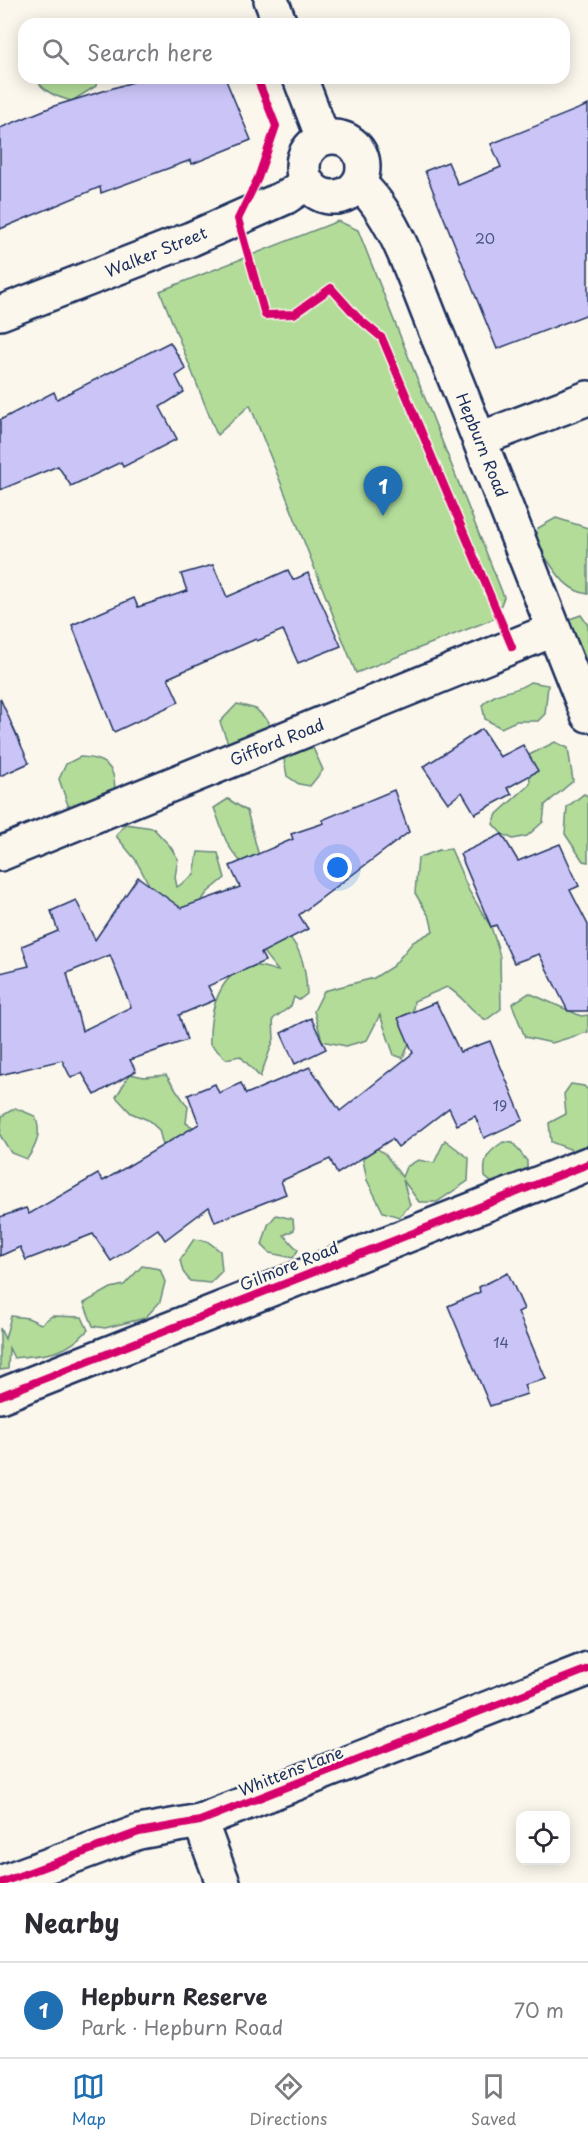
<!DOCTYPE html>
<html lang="en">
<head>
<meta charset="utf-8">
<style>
	:root { --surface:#fff; --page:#f2f2f3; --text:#2b2b33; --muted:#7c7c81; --line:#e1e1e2; --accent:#1f6fb2 }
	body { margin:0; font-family:"Playpen Sans",sans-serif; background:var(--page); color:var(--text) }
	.controls { position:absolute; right:18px; bottom:18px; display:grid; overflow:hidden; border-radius:12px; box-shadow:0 3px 15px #0003 }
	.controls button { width:54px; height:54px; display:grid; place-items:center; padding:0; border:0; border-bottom:2px solid var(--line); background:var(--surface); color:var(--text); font:30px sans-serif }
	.you { position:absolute; left:338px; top:868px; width:21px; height:21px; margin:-15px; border:4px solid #fff; border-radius:50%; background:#1a73e8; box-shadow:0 0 0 9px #1a73e833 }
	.badge { display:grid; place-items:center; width:39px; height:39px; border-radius:50%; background:var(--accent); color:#fff; font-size:20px; font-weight:700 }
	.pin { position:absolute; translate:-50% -50px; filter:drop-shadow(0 2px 3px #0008) }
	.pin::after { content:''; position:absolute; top:32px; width:21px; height:18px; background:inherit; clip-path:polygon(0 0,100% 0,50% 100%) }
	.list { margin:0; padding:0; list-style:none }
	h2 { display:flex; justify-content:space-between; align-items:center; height:78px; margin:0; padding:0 24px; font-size:26px }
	h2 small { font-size:20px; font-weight:400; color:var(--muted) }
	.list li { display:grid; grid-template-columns:39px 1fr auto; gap:18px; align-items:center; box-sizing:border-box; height:96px; padding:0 24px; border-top:2px solid var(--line) }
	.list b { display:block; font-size:22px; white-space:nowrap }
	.list p { margin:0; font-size:20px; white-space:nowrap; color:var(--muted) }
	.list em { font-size:20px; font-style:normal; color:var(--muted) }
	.icon { flex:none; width:33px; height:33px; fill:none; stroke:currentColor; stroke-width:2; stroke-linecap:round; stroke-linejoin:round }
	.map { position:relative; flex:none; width:588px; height:1883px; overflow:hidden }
	.search { position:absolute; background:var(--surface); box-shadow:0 3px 15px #0003; left:18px; right:18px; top:18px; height:66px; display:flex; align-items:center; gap:15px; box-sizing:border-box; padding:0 21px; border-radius:18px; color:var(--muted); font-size:22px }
	.sheet { height:174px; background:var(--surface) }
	nav { display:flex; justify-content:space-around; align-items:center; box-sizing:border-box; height:84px; border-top:2px solid var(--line); background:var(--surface); font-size:16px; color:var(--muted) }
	nav a { display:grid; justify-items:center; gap:3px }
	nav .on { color:var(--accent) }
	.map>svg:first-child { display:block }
	.green { fill:#b3dc99; stroke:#67867c; stroke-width:1.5 }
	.building { fill:#cbc5f7; stroke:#1b2f5e; stroke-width:1.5; fill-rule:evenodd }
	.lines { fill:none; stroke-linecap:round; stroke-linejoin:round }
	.minor-casing { stroke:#1b2f5e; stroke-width:38 }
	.minor { stroke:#fbf7ec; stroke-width:33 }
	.cycleway-casing { stroke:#fbf7ec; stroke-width:11 }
	.cycleway { stroke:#d6006c; stroke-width:8 }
	.labels { text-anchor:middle; stroke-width:5; stroke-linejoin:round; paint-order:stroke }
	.number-label { font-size:14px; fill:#475484 }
	.street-label { font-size:16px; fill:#1b2f5e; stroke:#fbf7ec }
</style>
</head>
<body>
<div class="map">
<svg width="588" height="1883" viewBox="0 0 588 1883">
	<rect width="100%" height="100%" fill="#fbf7ec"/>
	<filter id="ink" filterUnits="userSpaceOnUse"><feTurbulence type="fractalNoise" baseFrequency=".0167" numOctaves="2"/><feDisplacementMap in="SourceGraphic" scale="12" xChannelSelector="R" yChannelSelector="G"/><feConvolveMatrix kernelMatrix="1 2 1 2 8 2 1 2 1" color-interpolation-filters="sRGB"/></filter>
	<g filter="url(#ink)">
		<!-- green -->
		<g class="green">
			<path d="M35,78h62l-1,8 -24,15c-16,-4 -28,-9 -37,-23z"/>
			<path d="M338,221l20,9 146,367 -8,21 -140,55 -106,-268 -33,30 -57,-144z"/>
			<path d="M556,518l32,10v66c-28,-4 -35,-31 -53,-50l3,-16z"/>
			<path d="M581,615l7,10v44l-14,-20 -10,-28z"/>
			<path d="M530,682l18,3 -3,29 -7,7h-22l-15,7 -16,-9 -3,-14c19,-18 28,-9 48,-23z"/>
			<path d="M237,704l19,5 13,13 -3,16 -32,21 -14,-37z"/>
			<path d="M555,742l13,6 5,33 -28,24 -2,17 -16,14 -14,3 -11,-5 -9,-10 4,-10 33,-30 -1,-29z"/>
			<path d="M294,745l19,3 10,22 -13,16 -11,-2 -12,-8 -3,-17z"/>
			<path d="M80,757c36,1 37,20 34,51l-44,3 -11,-32 7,-15z"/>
			<path d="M584,794l4,2v66l-5,-1 -18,-27 2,-27z"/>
			<path d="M228,799l19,12 13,49 -19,2c-19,-21 -17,-30 -27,-54z"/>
			<path d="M125,824l28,4 17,18 8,13 -3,18 2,10 17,-12 4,-23 20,1 7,25 -17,14 -29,36 -12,-11 -32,-58 -19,-23z"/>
			<path d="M451,849l18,42 22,36 6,18 3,12 1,52 -15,11c-16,-9 -23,-24 -39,-33l-33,14 -5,42 -6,15 -9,-3 -14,-40 -13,25 -21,6 -24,-5 -8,-30 10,-20 50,-13 19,-12 20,-24 20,-11 -3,-13 -15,-25 3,-35 21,-8z"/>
			<path d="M273,916c24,28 33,40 34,78l-8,6 -5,-3 -3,9 -18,13 1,20 -14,38 -20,-21 -14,3 -16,-15c-1,-30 8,-75 45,-78 7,-1 17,4 23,5l-22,-28z"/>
			<path d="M529,993l52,23 7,-1v17l-36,11 -27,-6 -13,-33z"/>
			<path d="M130,1074l14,3 22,-2 22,32 -2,16 20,12 -39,26 -8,-31 -11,-10 -17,-7 -15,-16z"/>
			<path d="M571,1084l13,2 4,4v58l-8,5 -29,-11 -2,-19 17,-9 -2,-20z"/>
			<path d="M15,1108l20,8c7,16 2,29 -8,43l-16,-6 -11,-18 2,-19z"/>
			<path d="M445,1140l24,18 -1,23 -31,21h-18l-16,-22 7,25 -11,12 -16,-5 -16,-32 -6,-30 11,-5 13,9 17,23 4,-10 12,-7 16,3z"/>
			<path d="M503,1142l10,1 14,18v15l-21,18 -21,-17c-2,-19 3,-25 18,-35z"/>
			<path d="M276,1215l17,4 1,11 -10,5 14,15 -5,8 -23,-5 -8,-8 6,-20z"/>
			<path d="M194,1239l13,2 13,10 2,20 -12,12 -20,-2 -7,-9 -3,-12z"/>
			<path d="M142,1266l18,3 5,13 -5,20 -15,16 -40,10 -12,-2 -9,-23 27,-15 13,-3z"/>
			<path d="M11,1316l17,2 13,6 11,-8 30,1 6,13c-24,26 -41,24 -74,28l-5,-10 -1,21 -8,1v-42l5,11z"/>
		</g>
		<!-- building -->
		<g class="building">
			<path d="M146,78h79l26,62 -59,24 -1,-4 -90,33 -1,-6 -100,42v-101l54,-22z"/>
			<path d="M588,105v209l-91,35 -72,-178 23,-9 10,23 43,-18 -10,-23z"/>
			<path d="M170,342l16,27 -10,7 8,16 -24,15 17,32 -54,28 -2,-5 -50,24 -13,-20 -58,24v-70l54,-28 3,7z"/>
			<path d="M213,565l14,32 61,-27 5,10 15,-7 33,73 -43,17 -15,-33 -26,11 -1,-2 -88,39 11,24 -65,30 -42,-107 62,-27 4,9 49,-16 -6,-17z"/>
			<path d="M0,698l29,65 -29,13z"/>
			<path d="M482,729l18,28 23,-12 15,26 -31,17 5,6 -37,20 -13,-22 -14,11 -25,-36z"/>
			<path d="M394,790l15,42 -110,83 9,14 -47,24 4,8 -57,25 7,14 -36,15 8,25 -57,20 6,11 -41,24 -13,-22 -11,5 -9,-18 -62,15v-102l29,-7 -7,-20 36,-15 -7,-20 25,-11 19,40 43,-63 43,31 59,-21 -10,-21 63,-27 -2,-5 33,-11 -2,-3zM110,955l21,52 -49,24 -15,-58z"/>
			<path d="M502,834l16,27 42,-17 19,42 -9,4 18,35v86h-20l-29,-57 -25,9 -18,-38 -5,2 -31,-73z"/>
			<path d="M436,1002l24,50 30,-11 33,79 -39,18 -9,-22 -18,9 -8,-17 -51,39 -6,-8 -55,35 -7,-15 -49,22 5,13 -71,28 -6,-15 -44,33 -7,-11 -47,32 -18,-27 -67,26 -6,-13 -20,9v-39l26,-9 3,6 69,-40 5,7 96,-57 -11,-29 27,-11 4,9 22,-10 5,11 64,-27 30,44 73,-58 -15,-35z"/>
			<path d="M311,1018l15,31 -31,15 -14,-31z"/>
			<path d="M508,1273l16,36 -6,3 28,67 -22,6 3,9 -37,12 -42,-100 32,-14 -1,-5z"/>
		</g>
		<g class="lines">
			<defs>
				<g id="minor">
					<path d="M271,0l9,24"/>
					<path d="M300,78l23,60"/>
					<circle cx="333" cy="167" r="30"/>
					<path d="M359,184c36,30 57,100 75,143 53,129 102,259 154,388"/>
					<path d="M0,313l191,-74 95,-42 21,-14"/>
					<path d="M480,439l108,-41"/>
					<path d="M0,854l553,-224"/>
					<path d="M0,1396l588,-232"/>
					<path d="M200,1821l23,62"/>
					<path d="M0,1883l139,-51 61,-11 388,-152"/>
				</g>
			</defs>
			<!-- minor casing -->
			<use href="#minor" class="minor-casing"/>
			<!-- minor -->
			<use href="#minor" class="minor"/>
			<defs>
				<g id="cycleway">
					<path d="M257,78l19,48 -18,52 -20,41 27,96 29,-1 37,-26 26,29 25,21 130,309"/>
					<path d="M0,1396l588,-232"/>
					<path d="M0,1883l139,-51 61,-11 388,-152"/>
				</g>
			</defs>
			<!-- cycleway casing -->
			<use href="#cycleway" class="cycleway-casing"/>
			<!-- cycleway -->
			<use href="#cycleway" class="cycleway"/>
		</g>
	</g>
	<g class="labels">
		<!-- number labels -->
		<g class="number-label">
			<text x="485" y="244">20</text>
			<text x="500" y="1111">19</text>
			<text x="501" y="1348">14</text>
		</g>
		<!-- street labels -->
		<g class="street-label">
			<text transform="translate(156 252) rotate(-22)" y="6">Walker Street</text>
			<text transform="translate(482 445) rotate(68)" y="6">Hepburn Road</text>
			<text transform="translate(277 742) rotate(-22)" y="6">Gifford Road</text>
			<text transform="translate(289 1266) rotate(-22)" y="6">Gilmore Road</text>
			<text transform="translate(291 1771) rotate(-21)" y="6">Whittens Lane</text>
		</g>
	</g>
</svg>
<div class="controls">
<button><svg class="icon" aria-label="locate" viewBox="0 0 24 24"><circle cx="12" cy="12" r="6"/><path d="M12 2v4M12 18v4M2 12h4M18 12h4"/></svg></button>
</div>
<div class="you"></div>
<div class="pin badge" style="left:383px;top:516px">1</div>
<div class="search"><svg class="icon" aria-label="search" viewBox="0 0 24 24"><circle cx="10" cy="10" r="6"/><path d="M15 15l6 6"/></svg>Search here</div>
</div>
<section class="sheet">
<h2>Nearby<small></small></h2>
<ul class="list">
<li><span class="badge">1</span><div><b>Hepburn Reserve</b><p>Park · Hepburn Road</p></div><em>70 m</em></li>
</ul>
</section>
<nav>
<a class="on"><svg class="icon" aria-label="map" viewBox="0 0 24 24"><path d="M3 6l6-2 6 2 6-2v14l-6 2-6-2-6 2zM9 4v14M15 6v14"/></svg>Map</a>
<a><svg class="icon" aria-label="directions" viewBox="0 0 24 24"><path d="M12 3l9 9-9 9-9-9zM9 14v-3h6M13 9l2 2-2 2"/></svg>Directions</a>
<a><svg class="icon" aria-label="saved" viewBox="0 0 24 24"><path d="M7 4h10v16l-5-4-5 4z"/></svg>Saved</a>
</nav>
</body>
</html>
